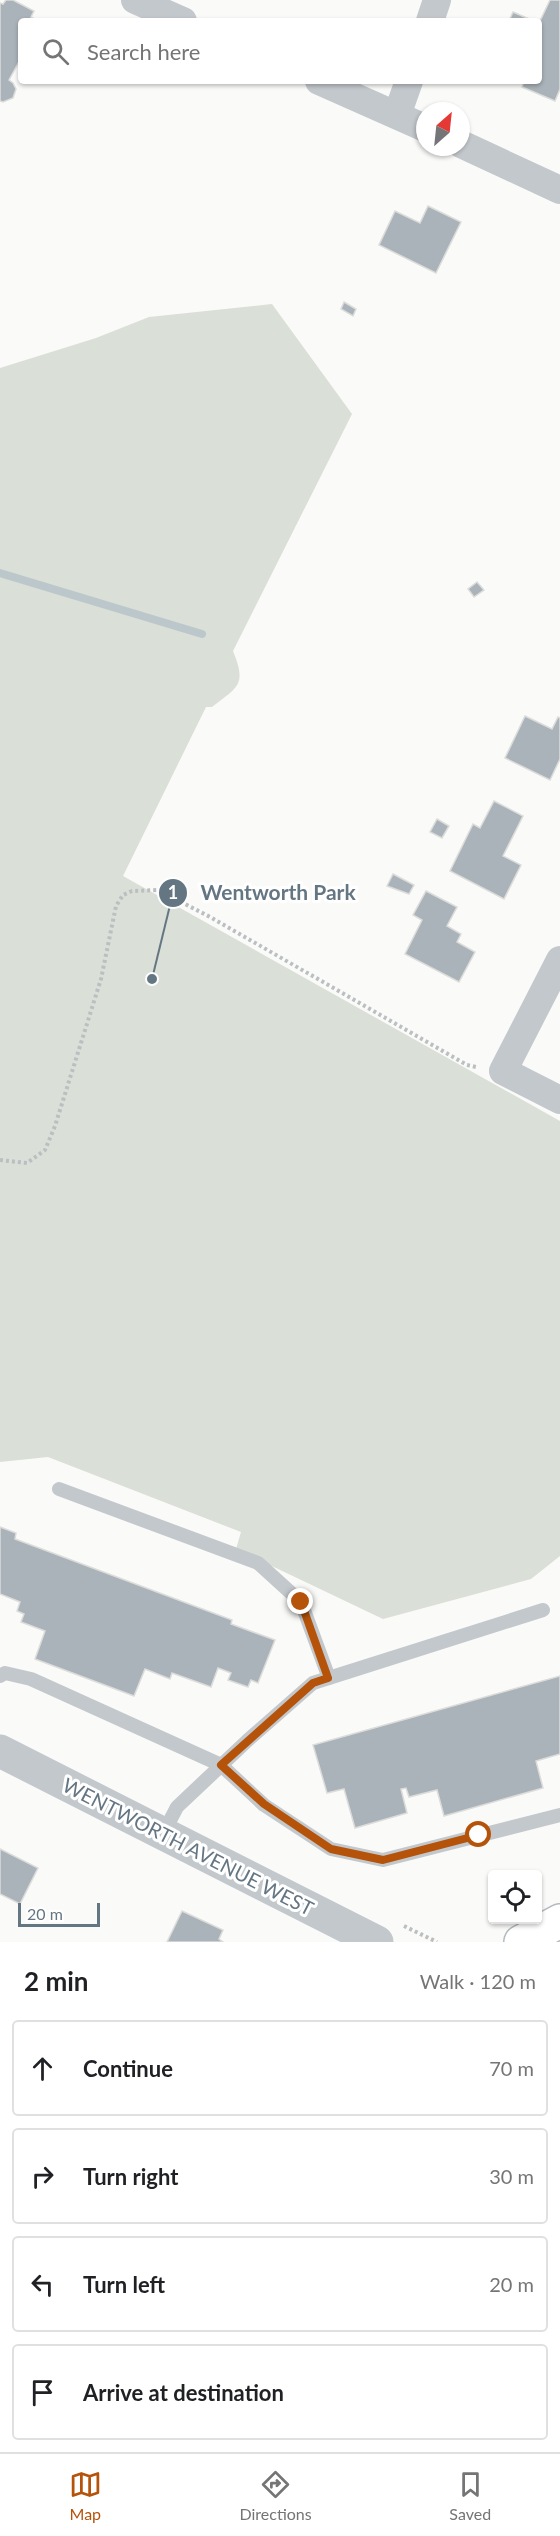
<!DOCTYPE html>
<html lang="en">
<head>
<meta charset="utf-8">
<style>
	:root { --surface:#fff; --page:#f6f6f6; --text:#202124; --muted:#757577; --line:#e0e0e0; --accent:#b45309 }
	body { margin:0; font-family:Lato,sans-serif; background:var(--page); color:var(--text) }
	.controls { position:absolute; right:18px; bottom:18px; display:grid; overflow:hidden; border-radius:6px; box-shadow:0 2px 4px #0004 }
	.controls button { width:54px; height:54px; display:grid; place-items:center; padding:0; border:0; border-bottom:2px solid var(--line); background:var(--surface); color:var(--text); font:30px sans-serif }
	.compass { position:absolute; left:416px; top:102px; width:54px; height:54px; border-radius:50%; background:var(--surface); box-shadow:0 2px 4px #0004; rotate:27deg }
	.scale { position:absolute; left:18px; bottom:15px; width:82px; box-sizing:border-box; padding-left:6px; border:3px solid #657683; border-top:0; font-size:16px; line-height:21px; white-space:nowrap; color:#657683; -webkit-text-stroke:4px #fff; paint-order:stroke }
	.stop { position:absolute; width:18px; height:18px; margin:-14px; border:4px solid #b45309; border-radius:50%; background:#fff }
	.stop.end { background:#b45309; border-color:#fff; box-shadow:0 2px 6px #0008 }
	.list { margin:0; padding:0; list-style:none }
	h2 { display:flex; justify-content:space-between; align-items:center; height:78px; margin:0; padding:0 24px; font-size:26px }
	h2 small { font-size:20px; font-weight:400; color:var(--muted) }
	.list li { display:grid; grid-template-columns:39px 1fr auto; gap:18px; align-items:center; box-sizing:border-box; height:96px; margin:0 12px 12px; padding:0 12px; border:2px solid var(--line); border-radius:6px }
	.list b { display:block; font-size:22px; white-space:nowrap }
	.list em { font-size:20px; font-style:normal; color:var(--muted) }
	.icon { flex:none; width:33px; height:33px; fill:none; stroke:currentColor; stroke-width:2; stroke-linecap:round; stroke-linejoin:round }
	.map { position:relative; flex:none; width:560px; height:1942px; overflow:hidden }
	.search { position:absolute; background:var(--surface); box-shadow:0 2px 4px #0004; left:18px; right:18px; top:18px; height:66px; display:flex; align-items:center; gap:15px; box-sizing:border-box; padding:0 21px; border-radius:6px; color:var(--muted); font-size:22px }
	.sheet { height:510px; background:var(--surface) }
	nav { display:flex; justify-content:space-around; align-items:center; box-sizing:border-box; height:84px; border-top:2px solid var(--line); background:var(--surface); font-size:16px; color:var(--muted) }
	nav a { display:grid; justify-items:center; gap:3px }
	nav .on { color:var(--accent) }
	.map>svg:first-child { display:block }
	.green { fill:#dadfd7 }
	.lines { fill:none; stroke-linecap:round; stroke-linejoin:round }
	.stream { stroke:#bbc7cb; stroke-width:8 }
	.building { fill:#aab3b9; stroke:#dcdcda; stroke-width:1.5 }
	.secondary-casing { stroke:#b3babf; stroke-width:36 }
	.path { stroke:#bbbfc2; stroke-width:4; stroke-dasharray:3 3; stroke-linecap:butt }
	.service { stroke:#c3c8cc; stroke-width:14 }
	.minor { stroke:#c3c8cc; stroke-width:28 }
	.tertiary { stroke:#c3c8cc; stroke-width:33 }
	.secondary { stroke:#fff; stroke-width:33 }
	.route { stroke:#b45309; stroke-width:8 }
	.labels { text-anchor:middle; stroke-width:6; stroke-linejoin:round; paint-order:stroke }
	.street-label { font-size:20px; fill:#657683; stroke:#fff }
	.leader { fill:none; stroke:#657683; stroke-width:2 }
	.callout-dot { fill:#657683; stroke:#fff; stroke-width:2 }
	.mark-label { font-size:18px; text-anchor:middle; font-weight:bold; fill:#fff }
	.callout-label { font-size:21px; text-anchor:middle; font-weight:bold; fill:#657683; stroke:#fff; stroke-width:6; stroke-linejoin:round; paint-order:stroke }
</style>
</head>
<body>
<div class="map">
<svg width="560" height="1942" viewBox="0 0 560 1942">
	<rect width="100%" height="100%" fill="#fafaf8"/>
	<!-- green -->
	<path class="green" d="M272,304l80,110 -119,237c14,34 5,36 -21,56h-6l-83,169 437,245v435l-29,23 -148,40 -147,-70 5,-17 -193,-75 -48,5v-1094l96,-30 53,-21z"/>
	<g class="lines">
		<!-- stream -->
		<path class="stream" d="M0,573l202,61"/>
	</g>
	<!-- building -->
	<g class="building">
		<path d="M6,0h7l21,11 -3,6 7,4h-17v37l-12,22 4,3 3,6 -3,9 -10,4 -3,-1v-98l3,1z"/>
		<path d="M550,0h10v89l-5,12 -33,-14 2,-6h15v-58z"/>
		<path d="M513,12l21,9h-25z"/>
		<path d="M428,206l33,16 -25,51 -57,-28 16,-34 25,12z"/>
		<path d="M344,302l12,7 -3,7 -12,-7z"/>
		<path d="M477,582l7,8 -10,7 -6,-8z"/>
		<path d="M525,716l27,13 6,-12 2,1v41l-10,21 -45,-22z"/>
		<path d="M494,801l29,15 -20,40 18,9 -17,34 -54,-28 23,-47 7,4z"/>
		<path d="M437,819l12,7 -7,12 -12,-6z"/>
		<path d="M393,874l21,11 -5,9 -22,-8z"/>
		<path d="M426,891l31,16 -10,19 14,8 -4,8 18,10 -16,30 -54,-28 17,-34 -9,-5z"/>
		<path d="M0,1527l16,6 -1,6 217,81 -1,4 44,16 -17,43 -7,-3 -3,7 -20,-7 3,-7 -13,-5 -7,19 -39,-14 -2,6 -25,-10 -11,27 -99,-37 10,-28 -24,-9 3,-8 -7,-3 3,-9 -20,-8z"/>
		<path d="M560,1676v78l-24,7 7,27 -99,28 -7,-26 -28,7 -3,-9 -5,1 6,24 -52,15 -11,-39 -17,4 -14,-48z"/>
		<path d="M0,1849l38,19 -18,36 -20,-10z"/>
		<path d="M182,1911l41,19 -4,9 4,3h-56z"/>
	</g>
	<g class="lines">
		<defs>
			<path id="secondary" d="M521,1942l39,-21"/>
		</defs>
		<!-- secondary casing -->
		<use href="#secondary" class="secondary-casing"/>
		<!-- path -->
		<g class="path">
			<path d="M0,1160l27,3 18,-13 10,-24 46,-147 15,-73 7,-11 9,-4 26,-1 54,28 255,147 9,2"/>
			<path d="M404,1926l33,16"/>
		</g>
		<!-- service -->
		<g class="service">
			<path d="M59,1489l199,74 43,39 28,76"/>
			<path d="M0,1676l5,-3 26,6 190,86 43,40 67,44 52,11 177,-45"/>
			<path d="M163,1834l14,-27 71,-67 65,-57 230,-73"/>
		</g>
		<!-- minor -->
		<g class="minor">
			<path d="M135,0l48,21"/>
			<path d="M430,21l7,-21"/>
			<path d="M319,81l106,47"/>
			<path d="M397,115l12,-34"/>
			<path d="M461,144l99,46"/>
			<path d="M560,960l-57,111 57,29"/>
		</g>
		<!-- tertiary -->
		<path class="tertiary" d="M0,1751l377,191"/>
		<!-- secondary -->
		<use href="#secondary" class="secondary"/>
	</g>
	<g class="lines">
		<!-- route -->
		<path class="route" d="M301,1602l27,76 -15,5 -92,82 43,39 67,45 52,11 96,-25"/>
	</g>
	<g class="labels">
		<!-- street labels -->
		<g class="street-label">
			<text transform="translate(188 1847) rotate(27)" y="7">WENTWORTH AVENUE WEST</text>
		</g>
	</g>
	<!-- callouts -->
	<path class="leader" d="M152 979L173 893"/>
	<g class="callout-dot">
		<circle cx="152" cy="979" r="6"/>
		<circle cx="173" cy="893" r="15"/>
	</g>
	<g class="mark-label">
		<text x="173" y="899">1</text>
	</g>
	<g class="callout-label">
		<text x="278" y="900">Wentworth Park</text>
	</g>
</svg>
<div class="controls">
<button><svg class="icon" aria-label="locate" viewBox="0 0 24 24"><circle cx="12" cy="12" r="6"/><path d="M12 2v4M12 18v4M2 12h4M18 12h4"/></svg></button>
</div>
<svg class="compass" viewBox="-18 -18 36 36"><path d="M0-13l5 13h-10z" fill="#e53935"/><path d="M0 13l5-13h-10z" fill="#757577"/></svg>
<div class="scale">20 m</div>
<div class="stop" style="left:479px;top:1835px"></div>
<div class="stop end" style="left:301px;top:1602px"></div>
<div class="search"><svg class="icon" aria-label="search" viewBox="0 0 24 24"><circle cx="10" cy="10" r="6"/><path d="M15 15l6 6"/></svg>Search here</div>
</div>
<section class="sheet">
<h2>2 min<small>Walk · 120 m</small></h2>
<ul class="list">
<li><svg class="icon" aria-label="ahead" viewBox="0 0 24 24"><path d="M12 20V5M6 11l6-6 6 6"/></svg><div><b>Continue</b></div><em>70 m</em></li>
<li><svg class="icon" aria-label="right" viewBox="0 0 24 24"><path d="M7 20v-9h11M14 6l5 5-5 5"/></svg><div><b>Turn right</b></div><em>30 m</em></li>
<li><svg class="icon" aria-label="left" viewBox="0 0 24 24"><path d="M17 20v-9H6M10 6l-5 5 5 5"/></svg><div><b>Turn left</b></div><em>20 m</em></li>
<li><svg class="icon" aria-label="arrive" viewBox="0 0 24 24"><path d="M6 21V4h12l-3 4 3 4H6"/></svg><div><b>Arrive at destination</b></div></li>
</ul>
</section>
<nav>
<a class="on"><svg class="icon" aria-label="map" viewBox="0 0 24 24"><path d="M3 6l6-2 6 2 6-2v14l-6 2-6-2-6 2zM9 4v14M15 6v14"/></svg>Map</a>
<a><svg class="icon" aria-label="directions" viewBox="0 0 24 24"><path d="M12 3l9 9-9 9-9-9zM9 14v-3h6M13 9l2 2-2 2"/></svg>Directions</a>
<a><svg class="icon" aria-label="saved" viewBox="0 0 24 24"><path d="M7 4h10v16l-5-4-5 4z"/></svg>Saved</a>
</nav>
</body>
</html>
